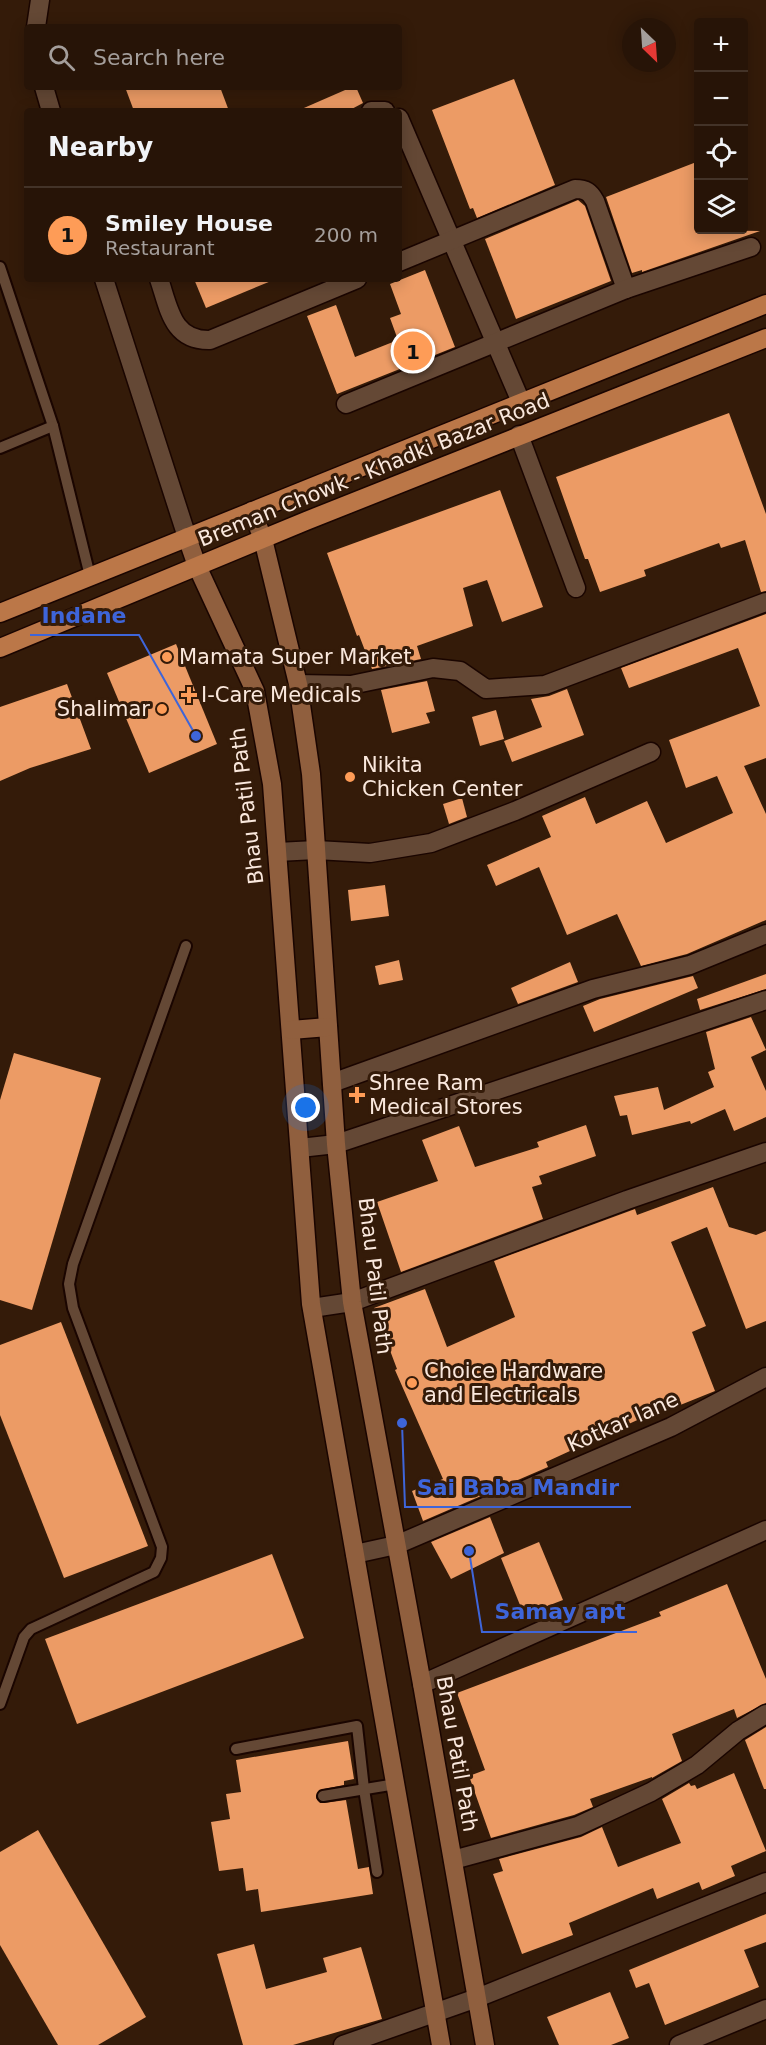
<!DOCTYPE html>
<html lang="en">
<head>
<meta charset="utf-8">
<style>
	:root { --surface:#271407; --page:#332115; --text:#f1f3f6; --muted:#a49e9b; --line:#433328; --accent:#fe9c57 }
	body { margin:0; font-family:"DejaVu Sans",sans-serif; background:var(--page); color:var(--text) }
	.controls { position:absolute; right:18px; top:18px; display:grid; overflow:hidden; border-radius:6px; box-shadow:0 3px 15px #0003 }
	.controls button { width:54px; height:54px; display:grid; place-items:center; padding:0; border:0; border-bottom:2px solid var(--line); background:var(--surface); color:var(--text); font:30px sans-serif }
	.compass { position:absolute; left:622px; top:18px; width:54px; height:54px; border-radius:50%; background:var(--surface); box-shadow:0 3px 15px #0003; rotate:155deg }
	.you { position:absolute; left:306px; top:1108px; width:21px; height:21px; margin:-15px; border:4px solid #fff; border-radius:50%; background:#1a73e8; box-shadow:0 0 0 9px #1a73e833 }
	.badge { display:grid; place-items:center; width:39px; height:39px; border-radius:50%; background:var(--accent); color:#111; font-size:20px; font-weight:700 }
	.pin { position:absolute; translate:-50% -50%; border:3px solid #fff; box-shadow:0 2px 6px #0006 }
	.list { margin:0; padding:0; list-style:none }
	h2 { display:flex; justify-content:space-between; align-items:center; height:78px; margin:0; padding:0 24px; font-size:26px }
	h2 small { font-size:20px; font-weight:400; color:var(--muted) }
	.list li { display:grid; grid-template-columns:39px 1fr auto; gap:18px; align-items:center; box-sizing:border-box; height:96px; padding:0 24px; border-top:2px solid var(--line) }
	.list b { display:block; font-size:22px; white-space:nowrap }
	.list p { margin:0; font-size:20px; white-space:nowrap; color:var(--muted) }
	.list em { font-size:20px; font-style:normal; color:var(--muted) }
	.icon { flex:none; width:33px; height:33px; fill:none; stroke:currentColor; stroke-width:2; stroke-linecap:round; stroke-linejoin:round }
	.map { position:relative; flex:none; width:766px; height:2045px; overflow:hidden }
	.search { position:absolute; background:var(--surface); box-shadow:0 3px 15px #0003; left:24px; top:24px; width:378px; height:66px; display:flex; align-items:center; gap:15px; box-sizing:border-box; padding:0 21px; border-radius:6px; color:var(--muted); font-size:22px }
	.panel { position:absolute; background:var(--surface); box-shadow:0 3px 15px #0003; left:24px; top:108px; width:378px; height:174px; border-radius:6px }
	.map>svg:first-child { display:block }
	.building { fill:#ec9b65 }
	.lines { fill:none; stroke-linecap:round; stroke-linejoin:round }
	.lane-casing { stroke:#1a0500; stroke-width:14 }
	.street-casing { stroke:#1a0500; stroke-width:21 }
	.secondary-casing { stroke:#1a0500; stroke-width:21 }
	.primary-casing { stroke:#1a0500; stroke-width:21 }
	.lane { stroke:#644835; stroke-width:10 }
	.street { stroke:#644835; stroke-width:18 }
	.secondary { stroke:#905f3e; stroke-width:18 }
	.primary { stroke:#bb7748; stroke-width:18 }
	.poi-dot { fill:#fe9c57; stroke:#341b09; stroke-width:2 }
	.labels { text-anchor:middle; stroke-width:6; stroke-linejoin:round; paint-order:stroke }
	.street-label { font-size:21px; fill:#fae8dd; stroke:#341b09 }
	.poi-label { font-size:21px; fill:#fae8dd; stroke:#341b09; text-anchor:start }
	.leader { fill:none; stroke:#3e65d9; stroke-width:2 }
	.callout-dot { fill:#3e65d9; stroke:#341b09; stroke-width:2 }
	.callout-label { font-size:22px; text-anchor:middle; font-weight:bold; fill:#3e65d9; stroke:#341b09; stroke-width:6; stroke-linejoin:round; paint-order:stroke }
</style>
</head>
<body>
<div class="map">
<svg width="766" height="2045" viewBox="0 0 766 2045">
	<rect width="100%" height="100%" fill="#341b09"/>
	<!-- building -->
	<g class="building">
		<path d="M514,79l41,106 -78,33 -4,-10 -3,1 -38,-99z"/>
		<path d="M125,87h95l9,24h-95z"/>
		<path d="M352,87h4l7,16 -15,8h-51z"/>
		<path d="M699,161v69l61,1 -118,41v-2l-10,3 -26,-76z"/>
		<path d="M578,200l7,6 26,75 -95,38 -31,-80z"/>
		<path d="M425,270l30,77 -118,47 -30,-78 29,-11 19,52 43,-17 -8,-22 11,-4 -11,-30z"/>
		<path d="M194,279h82l-70,29z"/>
		<path d="M729,413l37,101v77l-5,1 -16,-52 -24,8 -2,-5 -75,27 2,6 -46,16 -12,-33h-3l-29,-82z"/>
		<path d="M500,490l43,117 -41,15 -15,-42 -24,8 10,38 -56,20 4,13 -49,10 -13,-34 -2,1 -30,-83z"/>
		<path d="M766,614v144l-22,8 22,48v106l-79,34 -46,12 -24,-52 -50,21 -28,-68 -43,19 -9,-21 64,-28 -9,-21 43,-19 11,27 51,-23 19,42 67,-30 -16,-37 -31,12 -17,-48 91,-34 -22,-58 -109,40 -8,-20z"/>
		<path d="M176,644l41,100 -68,29 -42,-100z"/>
		<path d="M427,681l8,30 -9,2 4,10 -38,10 -11,-43z"/>
		<path d="M67,684l24,65 -61,19 -30,13v-74z"/>
		<path d="M567,689l17,46 -72,27 -8,-21 38,-14 -11,-28 18,-3z"/>
		<path d="M496,710l8,29 -24,7 -8,-29z"/>
		<path d="M462,798l5,19 -18,7 -6,-20z"/>
		<path d="M385,885l4,31 -38,5 -3,-31z"/>
		<path d="M399,960l4,20 -24,5 -4,-19z"/>
		<path d="M570,962l8,20 -60,22 -7,-16z"/>
		<path d="M766,974v15l-66,21 -3,-11z"/>
		<path d="M693,976l5,12 -104,44 -11,-26 17,-7z"/>
		<path d="M751,1017l15,33 -15,7 15,34v26l-32,14 -9,-22 -34,15 -1,-3 -58,14 -5,-20 -7,1 -6,-20 44,-9 6,23 50,-23 -6,-15 7,-3 -9,-37z"/>
		<path d="M14,1053l87,25 -69,232 -32,-10v-200z"/>
		<path d="M586,1125l10,31 -57,20 3,8 -10,3 11,32 -142,53 -24,-70 61,-21 -16,-41 37,-14 16,41 64,-20 -2,-5z"/>
		<path d="M713,1187l16,40 27,8 10,-4v90l-20,8 -39,-102 -36,15 35,84 -14,6 23,59 -57,23 -1,-3 -111,51 2,5 -125,54 -11,-30 31,-12 -48,-109 2,-1 -23,-61 51,-19 22,58 68,-30 -21,-56 141,-52 2,6z"/>
		<path d="M61,1322l87,224 -84,32 -64,-163v-70z"/>
		<path d="M490,1517l14,36 -53,26 -20,-37z"/>
		<path d="M539,1542l24,58 -39,15 -23,-57z"/>
		<path d="M272,1554l32,84 -227,86 -32,-85z"/>
		<path d="M727,1584l39,95v24l-29,15 -3,-9 -62,25 10,27 -30,17v-1l-62,22 3,8 -19,8 -83,23 -22,-62 16,-6 -28,-77 204,-77 -2,-4z"/>
		<path d="M766,1727v62h-2l-19,-49z"/>
		<path d="M348,1741l6,38 -10,2v4l-25,5 -3,8 4,5h4l22,-3 12,69 11,-2 4,27 -112,18 -3,-23 -12,2 -3,-23 -24,3 -8,-49 19,-3 -4,-25 15,-2 -5,-32z"/>
		<path d="M734,1773l32,78 -35,15 4,10 -33,14 -3,-8 -42,17 -4,-11 -84,35 4,12 -51,19 -29,-80 10,-3 -4,-12 82,-22 21,-10 16,40 63,-24 -19,-44 27,-16 2,3 4,-1 2,4z"/>
		<path d="M38,1830l108,187 -48,28h-40l-58,-100v-93z"/>
		<path d="M766,1914v28l-22,8 15,37 -94,38 -16,-42 -13,5 -7,-18z"/>
		<path d="M254,1944l12,45 61,-17 -4,-14 38,-11 21,72 -89,26h-50l-26,-91z"/>
		<path d="M610,1992l19,46 -18,7h-52l-12,-28z"/>
	</g>
	<g class="lines">
		<defs>
			<g id="lane">
				<path d="M0,267l53,159 37,150"/>
				<path d="M0,448l53,-22"/>
				<path d="M0,1704l24,-67 7,-8 123,-57 7,-14 1,-11 -89,-239 -4,-24 4,-20 113,-318"/>
				<path d="M236,1749l121,-23 7,63 13,83"/>
				<path d="M323,1796l73,-12"/>
			</g>
			<g id="street">
				<path d="M36,27l4,-27"/>
				<path d="M44,87l7,24"/>
				<path d="M371,111h14"/>
				<path d="M399,118l122,284"/>
				<path d="M399,262l176,-73c11,0 15,3 20,12l31,88"/>
				<path d="M104,279l83,258"/>
				<path d="M159,279c10,29 13,62 51,61l147,-61"/>
				<path d="M346,404l280,-115 125,-42"/>
				<path d="M519,435l57,153"/>
				<path d="M298,684l53,1 82,-17 27,3 26,18 59,-4 221,-83"/>
				<path d="M277,852l39,-2 54,3 61,-10 84,-32 136,-59"/>
				<path d="M332,1083l261,-94 97,-24 76,-31"/>
				<path d="M300,1148l36,-4 430,-144"/>
				<path d="M312,1308l40,-6 275,-102 139,-48"/>
				<path d="M355,1554l41,-9 275,-118 95,-50"/>
				<path d="M422,1684l344,-154"/>
				<path d="M453,1860l125,-34 73,-34 46,-27 41,-34 28,-17"/>
				<path d="M343,2045l134,-47 289,-116"/>
				<path d="M679,2045l87,-36"/>
			</g>
			<g id="secondary">
				<path d="M252,511l11,28 35,145 13,90 25,370 16,158 70,382 63,361"/>
				<path d="M187,537l10,29 58,125 17,93 39,520 130,741"/>
				<path d="M291,1030l37,-3"/>
			</g>
			<g id="primary">
				<path d="M0,613l766,-309"/>
				<path d="M0,648l306,-127 460,-183"/>
			</g>
		</defs>
		<!-- lane casing -->
		<use href="#lane" class="lane-casing"/>
		<!-- street casing -->
		<use href="#street" class="street-casing"/>
		<!-- secondary casing -->
		<use href="#secondary" class="secondary-casing"/>
		<!-- primary casing -->
		<use href="#primary" class="primary-casing"/>
		<!-- lane -->
		<use href="#lane" class="lane"/>
		<!-- street -->
		<use href="#street" class="street"/>
		<!-- secondary -->
		<use href="#secondary" class="secondary"/>
		<!-- primary -->
		<use href="#primary" class="primary"/>
	</g>
	<!-- markers -->
	<g class="poi-dot">
		<circle cx="167" cy="657" r="6"/>
		<path d="M186 686h6v6h6v6h-6v6h-6v-6h-6v-6h6z"/>
		<circle cx="162" cy="709" r="6"/>
		<circle cx="350" cy="777" r="6"/>
		<path d="M354 1086h6v6h6v6h-6v6h-6v-6h-6v-6h6z"/>
		<circle cx="412" cy="1383" r="6"/>
	</g>
	<g class="labels">
		<!-- street labels -->
		<g class="street-label">
			<text transform="translate(374 470) rotate(-22)" y="7">Breman Chowk - Khadki Bazar Road</text>
			<text transform="translate(247 806) rotate(-97)" y="7">Bhau Patil Path</text>
			<text transform="translate(375 1276) rotate(83)" y="7">Bhau Patil Path</text>
			<text transform="translate(623 1422) rotate(-24)" y="7">Kotkar lane</text>
			<text transform="translate(457 1754) rotate(80)" y="7">Bhau Patil Path</text>
		</g>
		<!-- poi labels -->
		<g class="poi-label">
			<text x="179" y="664">Mamata Super Market</text>
			<text x="201" y="702">I-Care Medicals</text>
			<text x="150" y="716" text-anchor="end">Shalimar</text>
			<text x="362" y="772">Nikita<tspan x="362" dy="24">Chicken Center</tspan></text>
			<text x="369" y="1090">Shree Ram<tspan x="369" dy="24">Medical Stores</tspan></text>
			<text x="424" y="1378">Choice Hardware<tspan x="424" dy="24">and Electricals</tspan></text>
		</g>
	</g>
	<!-- callouts -->
	<path class="leader" d="M196 736L139 635H30M402 1423L405 1507H631M469 1551L482 1632H637"/>
	<g class="callout-dot">
		<circle cx="196" cy="736" r="6"/>
		<circle cx="402" cy="1423" r="6"/>
		<circle cx="469" cy="1551" r="6"/>
	</g>
	<g class="callout-label">
		<text x="84" y="623">Indane</text>
		<text x="518" y="1495">Sai Baba Mandir</text>
		<text x="560" y="1619">Samay apt</text>
	</g>
</svg>
<div class="controls">
<button>+</button>
<button>−</button>
<button><svg class="icon" aria-label="locate" viewBox="0 0 24 24"><circle cx="12" cy="12" r="6"/><path d="M12 2v4M12 18v4M2 12h4M18 12h4"/></svg></button>
<button><svg class="icon" aria-label="layers" viewBox="0 0 24 24"><path d="M12 4l9 5-9 5-9-5zM3 14l9 5 9-5"/></svg></button>
</div>
<svg class="compass" viewBox="-18 -18 36 36"><path d="M0-13l5 13h-10z" fill="#e53935"/><path d="M0 13l5-13h-10z" fill="#a49e9b"/></svg>
<div class="you"></div>
<div class="pin badge" style="left:413px;top:351px">1</div>
<div class="search"><svg class="icon" aria-label="search" viewBox="0 0 24 24"><circle cx="10" cy="10" r="6"/><path d="M15 15l6 6"/></svg>Search here</div>
<section class="panel">
<h2>Nearby<small></small></h2>
<ul class="list">
<li><span class="badge">1</span><div><b>Smiley House</b><p>Restaurant</p></div><em>200 m</em></li>
</ul>
</section>
</div>
</body>
</html>
